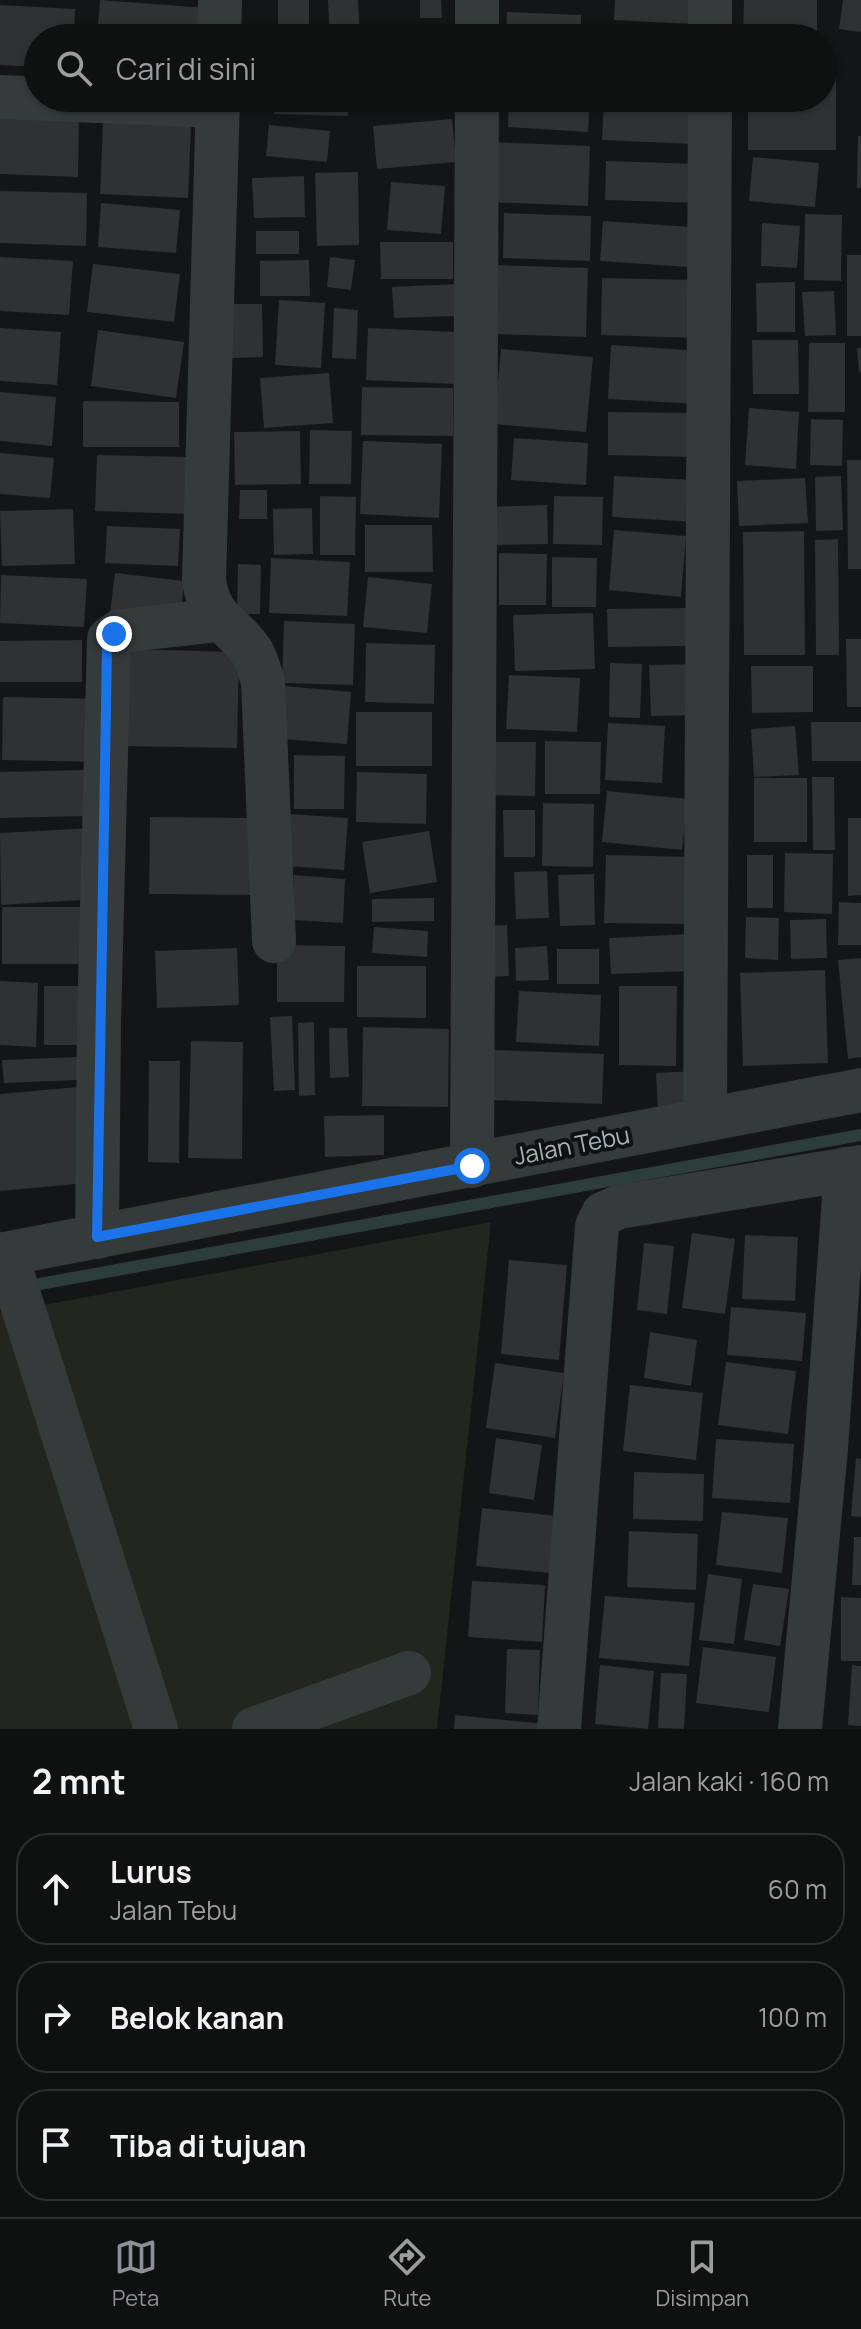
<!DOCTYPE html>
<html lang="id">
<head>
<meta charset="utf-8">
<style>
	:root { --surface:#0f1010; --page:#181919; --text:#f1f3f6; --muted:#9b9d9f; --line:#2f3030; --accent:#8c9099 }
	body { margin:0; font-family:Manrope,sans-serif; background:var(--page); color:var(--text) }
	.stop { position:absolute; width:24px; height:24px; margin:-18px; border:6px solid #1a73e8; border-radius:50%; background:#fff }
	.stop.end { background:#1a73e8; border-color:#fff; box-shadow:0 2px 8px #0008 }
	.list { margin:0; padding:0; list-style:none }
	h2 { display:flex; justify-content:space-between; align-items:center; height:104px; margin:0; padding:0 32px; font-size:34px }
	h2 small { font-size:26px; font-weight:400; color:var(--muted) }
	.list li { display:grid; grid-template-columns:52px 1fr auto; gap:24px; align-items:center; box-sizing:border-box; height:112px; margin:0 16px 16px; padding:0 16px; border:2px solid var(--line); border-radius:32px }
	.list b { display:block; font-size:30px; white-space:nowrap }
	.list p { margin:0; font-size:26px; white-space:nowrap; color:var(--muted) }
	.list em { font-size:26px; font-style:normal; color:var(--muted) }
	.icon { flex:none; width:44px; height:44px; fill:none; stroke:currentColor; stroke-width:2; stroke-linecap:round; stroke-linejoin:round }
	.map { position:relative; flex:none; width:861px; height:1729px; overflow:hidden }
	.search { position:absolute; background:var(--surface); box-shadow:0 2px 6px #0004; left:24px; right:24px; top:24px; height:88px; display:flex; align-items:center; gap:20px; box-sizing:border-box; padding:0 28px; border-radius:44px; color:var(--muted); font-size:30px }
	.sheet { height:488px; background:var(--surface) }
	nav { display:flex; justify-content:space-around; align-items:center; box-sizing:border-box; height:112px; border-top:2px solid var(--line); background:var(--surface); font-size:22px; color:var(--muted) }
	nav a { display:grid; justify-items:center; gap:4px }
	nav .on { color:var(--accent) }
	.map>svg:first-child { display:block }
	.green { fill:#22261e }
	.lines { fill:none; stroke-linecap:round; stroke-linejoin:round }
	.stream { stroke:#2c3d3a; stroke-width:12 }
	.building { fill:#2f3132 }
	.minor { stroke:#353a3b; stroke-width:44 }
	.route { stroke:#1a73e8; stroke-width:10 }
	.labels { text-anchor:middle; stroke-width:8; stroke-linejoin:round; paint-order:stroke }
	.street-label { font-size:24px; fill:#a5b5b7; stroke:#0f1011 }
</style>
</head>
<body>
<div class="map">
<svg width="861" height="1729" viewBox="0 0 861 1729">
	<rect width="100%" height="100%" fill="#141516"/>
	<!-- green -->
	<path class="green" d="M491,1222l-54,507h-437v-416z"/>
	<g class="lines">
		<!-- stream -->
		<path class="stream" d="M23,1287l838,-152"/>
	</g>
	<!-- building -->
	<g class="building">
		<path d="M100,0l107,8 -2,30h-108z"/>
		<rect x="278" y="0" width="31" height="35"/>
		<path d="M328,0h30l2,38h-30z"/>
		<path d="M420,0h21l1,18h-22z"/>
		<path d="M615,0h80l-1,24 -80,-4z"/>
		<path d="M744,0h73v36l-74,-1z"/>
		<path d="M843,0h18v32l-22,-3z"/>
		<path d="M0,5l75,4 -1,29h-36v29l-38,-2z"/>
		<path d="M507,12l74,3v23h-75z"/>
		<path d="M377,30l65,1v7h-65z"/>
		<path d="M700,30v8h-96v-7z"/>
		<path d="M823,72h13v78h-88v-52h75z"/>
		<path d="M275,98h73v18l-74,-2z"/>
		<path d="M376,98h65v9l-65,-1z"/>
		<path d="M509,98h81l-2,34 -80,-5z"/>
		<path d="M604,98l90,1 -2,45 -90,-4z"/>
		<path d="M0,109l79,3 -1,65 -78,-3z"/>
		<path d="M452,119l4,43 -79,7 -4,-43z"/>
		<path d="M103,122l88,4 -3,72 -88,-4z"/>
		<path d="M269,125l61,6 -3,31 -61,-6z"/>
		<path d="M858,136h3v52h-4z"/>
		<path d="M488,142l102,4 -2,60 -102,-4z"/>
		<path d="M753,157l66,6 -4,44 -66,-6z"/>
		<path d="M606,161l94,3 -1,39 -94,-3z"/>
		<path d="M358,172l1,73 -42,1 -2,-73z"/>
		<path d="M304,176l1,41 -51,1 -2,-40z"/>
		<path d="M391,182l54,4 -4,48 -54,-4z"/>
		<path d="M0,191l87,2 -1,53 -86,-3z"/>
		<path d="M101,203l79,7 -4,43 -78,-6z"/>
		<path d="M504,213l87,3 -1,45 -87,-3z"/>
		<path d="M805,214l37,1 -1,66 -37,-1z"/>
		<path d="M603,221l87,6 -2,40 -88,-6z"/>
		<path d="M762,223l38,3 -3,42 -36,-2z"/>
		<rect x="256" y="231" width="43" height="23"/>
		<path d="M380,242h73v37h-72z"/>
		<rect x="847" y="255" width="14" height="81"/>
		<path d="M0,257l73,4 -4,54 -69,-4z"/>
		<path d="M330,257l25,3 -4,30 -24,-3z"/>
		<path d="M309,260l1,36h-50v-35z"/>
		<path d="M93,264l87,10 -6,48 -87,-10z"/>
		<path d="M496,265l92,3 -2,69 -92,-3z"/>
		<path d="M602,278l95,2 -2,58 -94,-3z"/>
		<path d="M795,282v50h-38l-1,-49z"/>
		<path d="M460,284v32l-66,2 -2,-31z"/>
		<path d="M834,291l2,44 -31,1 -3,-44z"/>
		<path d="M279,300l46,3 -4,65 -46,-3z"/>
		<path d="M231,304h31l1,53 -31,1z"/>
		<path d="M334,308l24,2 -2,49 -24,-1z"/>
		<path d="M0,328l61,4 -4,53 -57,-4z"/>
		<path d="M368,328l89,4 -2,52 -89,-4z"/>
		<path d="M98,330l86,12 -8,56 -85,-12z"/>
		<path d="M752,340h46l1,54h-46z"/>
		<path d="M809,343h36v69h-37z"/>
		<path d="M611,345l90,6 -3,53 -90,-5z"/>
		<path d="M857,348h4v24h-2z"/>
		<path d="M501,349l92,8 -7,75 -92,-8z"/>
		<path d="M329,373l4,50 -69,5 -4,-50z"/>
		<path d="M362,387l91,1v48l-92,-1z"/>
		<path d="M0,392l56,5 -4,49 -52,-5z"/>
		<path d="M83,401l96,1v45h-96z"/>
		<path d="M749,408l50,4 -3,57 -51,-4z"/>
		<path d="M608,412l85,1 -1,44 -84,-2z"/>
		<path d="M811,419l32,1 -1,46 -32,-1z"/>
		<path d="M310,430l42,1 -1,53h-42z"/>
		<path d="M300,431l1,53 -66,1 -1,-53z"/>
		<path d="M514,438l74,5 -2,42 -75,-5z"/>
		<path d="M363,441l79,3 -3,74 -79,-4z"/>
		<path d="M0,453l54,5 -4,40 -50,-4z"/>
		<path d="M97,455l92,2 -1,57 -93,-3z"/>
		<path d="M847,460h14v109h-13z"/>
		<path d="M614,476l83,4 -2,42 -83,-5z"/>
		<path d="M841,476l2,54 -27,1 -1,-54z"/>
		<path d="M805,478l3,45 -69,3 -2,-45z"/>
		<path d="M240,490h27v29h-28z"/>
		<path d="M320,496l36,1 -1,58h-35z"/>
		<path d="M554,496l49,1 -1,48 -49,-1z"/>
		<path d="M547,505l1,39 -58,1 -2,-38z"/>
		<path d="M312,508l1,46 -39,1 -1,-46z"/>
		<path d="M73,509l2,55 -73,2 -2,-55z"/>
		<path d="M365,525h67l1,47h-68z"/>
		<path d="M107,526l73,3 -2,37 -73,-3z"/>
		<path d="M614,530l72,6 -5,61 -72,-7z"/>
		<path d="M804,531l1,124h-61l-1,-123z"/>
		<path d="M838,539l1,116h-23l-1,-115z"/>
		<path d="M499,553l48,1 -1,51h-47z"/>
		<path d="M552,557l45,1 -1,49h-44z"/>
		<path d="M271,558l79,4 -3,54 -78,-3z"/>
		<path d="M238,564l23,1 -1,49h-23z"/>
		<path d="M115,573l69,8 -4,40 -70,-8z"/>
		<path d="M1,575l86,4 -3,48 -84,-4z"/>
		<path d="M368,577l64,7 -5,49 -64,-6z"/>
		<path d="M686,608l1,38 -79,1 -1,-38z"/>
		<path d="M593,613l2,56 -80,2 -2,-56z"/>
		<path d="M284,621l71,3 -2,61 -71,-2z"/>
		<path d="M846,639h15v68h-14z"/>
		<path d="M82,640v42h-82v-41z"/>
		<path d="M366,643l69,2 -1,59 -69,-2z"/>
		<path d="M123,649l116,3 -2,96 -116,-2z"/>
		<path d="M610,663l32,1 -2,54 -31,-1z"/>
		<path d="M702,664l1,51 -52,1 -2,-51z"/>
		<path d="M751,666h62v46l-61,1z"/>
		<path d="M509,675l71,3 -3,54 -71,-3z"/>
		<path d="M285,686l66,6 -4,52 -65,-5z"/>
		<path d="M3,697l101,2 -2,63 -100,-2z"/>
		<rect x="356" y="712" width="76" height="54"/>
		<path d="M811,722h50v39h-49z"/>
		<path d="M608,723l57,3 -3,57 -57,-3z"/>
		<path d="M795,726l4,49 -45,2 -3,-48z"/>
		<path d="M545,741l56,1 -1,52h-55z"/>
		<path d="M489,742h47l-1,54 -46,-1z"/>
		<path d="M294,755l51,1 -1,53h-50z"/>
		<path d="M85,770l2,46 -87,2v-46z"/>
		<path d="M357,772l70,2 -1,50 -70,-2z"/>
		<path d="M812,777h22l1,73h-22z"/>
		<rect x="754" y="778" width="53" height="64"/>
		<path d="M607,791l81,8 -6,51 -80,-8z"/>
		<path d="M543,803l51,1 -1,63 -51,-1z"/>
		<path d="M503,810h32v47h-31z"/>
		<path d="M290,814l58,4 -4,52 -57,-4z"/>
		<path d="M150,817l110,1 -1,77 -110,-1z"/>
		<path d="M848,818h13v77l-13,1z"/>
		<path d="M93,828l4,71 -96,6 -1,-72z"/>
		<path d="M429,831l8,51 -67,11 -8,-51z"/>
		<path d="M785,853l48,1 -1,60 -48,-2z"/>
		<path d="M606,855l87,2 -2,67 -87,-1z"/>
		<rect x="747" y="855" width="26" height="53"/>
		<path d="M547,871l2,47 -33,1 -2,-47z"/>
		<path d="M594,874l1,51 -35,1 -2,-51z"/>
		<path d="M294,875l51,4 -2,44 -51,-3z"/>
		<path d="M434,898v23l-62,1v-23z"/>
		<path d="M839,902l22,1v42h-23z"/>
		<path d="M2,907h82l1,57h-83z"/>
		<path d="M746,917l33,1 -1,42 -33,-2z"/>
		<path d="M826,919l1,39 -36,1 -1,-39z"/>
		<path d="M507,925l2,51 -21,1 -2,-51z"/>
		<path d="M374,927l54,4 -1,26 -55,-4z"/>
		<path d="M690,934l2,37 -81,3 -2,-36z"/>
		<path d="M277,945l68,1 -1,56h-67z"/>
		<path d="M547,946l2,34 -33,1 -1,-33z"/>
		<path d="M237,948l2,57 -82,3 -2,-57z"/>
		<rect x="557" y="949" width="42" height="35"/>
		<path d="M861,958v99l-13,2 -10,-99z"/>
		<path d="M357,966h69v52l-69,-1z"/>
		<path d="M825,970l3,93 -85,3 -3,-93z"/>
		<path d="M0,981l38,2 -2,64 -36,-2z"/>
		<rect x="44" y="986" width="49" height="59"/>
		<path d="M619,986h58l-1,80 -57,-1z"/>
		<path d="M519,991l82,4 -2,51 -83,-4z"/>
		<path d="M292,1016l3,74 -21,1 -4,-74z"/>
		<path d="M314,1022l1,73 -16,1 -1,-73z"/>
		<path d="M363,1027l86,2 -1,78 -86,-1z"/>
		<path d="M329,1028h18l2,49 -19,1z"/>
		<path d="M191,1041l52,1 -1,117 -54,-1z"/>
		<path d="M494,1050l110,4 -2,50 -109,-4z"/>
		<path d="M77,1057l1,23 -74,3 -2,-23z"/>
		<path d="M149,1061h31l-1,102 -31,-1z"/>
		<path d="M696,1071l2,39 -40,2 -2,-39z"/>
		<path d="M78,1087l9,96 -87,8v-97z"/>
		<path d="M384,1115v40l-59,2 -1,-41z"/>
		<path d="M692,1233l43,6 -10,75 -43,-6z"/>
		<path d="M745,1235l53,2 -3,64 -53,-2z"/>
		<path d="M644,1243l30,3 -7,68 -30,-4z"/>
		<path d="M509,1260l58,5 -8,95 -58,-6z"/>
		<path d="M731,1307l75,6 -4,48 -75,-6z"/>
		<path d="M650,1332l47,8 -6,46 -47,-8z"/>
		<path d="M726,1362l70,9 -8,63 -70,-9z"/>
		<path d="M495,1363l69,10 -9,65 -69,-10z"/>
		<path d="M630,1385l73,8 -7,67 -73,-9z"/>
		<path d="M496,1438l46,7 -8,55 -45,-7z"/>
		<path d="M716,1439l78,5 -4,59 -78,-5z"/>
		<path d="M856,1458l5,1v58l-10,-1z"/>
		<path d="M634,1472l70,2 -1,47 -70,-2z"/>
		<path d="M482,1508l75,8 -5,57 -76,-7z"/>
		<path d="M722,1512l66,6 -6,55 -66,-8z"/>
		<path d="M629,1531l69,3 -2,56 -69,-3z"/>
		<path d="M854,1537h7v48h-9z"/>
		<path d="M708,1574l34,5 -8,65 -35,-4z"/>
		<path d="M472,1581l73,4 -3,57 -74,-5z"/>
		<path d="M753,1584l36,5 -9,57 -36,-6z"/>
		<path d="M605,1596l90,7 -6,63 -90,-8z"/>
		<path d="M841,1597l20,1v63h-20z"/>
		<path d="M703,1647l73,10 -7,55 -73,-9z"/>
		<path d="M507,1649l33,1 -2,65 -33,-2z"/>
		<path d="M600,1665l54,6 -6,58 -53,-5z"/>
		<path d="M852,1665l9,1v60l-13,-1z"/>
		<path d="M661,1673l26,1 -3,55 -26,-1z"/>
		<path d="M455,1715l91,9 -1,5h-91z"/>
	</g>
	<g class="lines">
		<!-- minor -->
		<g class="minor">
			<path d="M219,38l1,-38"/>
			<path d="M477,38v-38"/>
			<path d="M710,38v-38"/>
			<path d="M0,97l217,9"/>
			<path d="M218,98l-14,482c6,43 29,43 48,72 5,8 8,21 11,30l11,259"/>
			<path d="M705,1119l5,-1021"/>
			<path d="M472,1166l5,-1068"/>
			<path d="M97,1237l2,-214 10,-384 11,-8 99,-11"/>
			<path d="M6,1254l150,475"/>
			<path d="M0,1255l861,-165"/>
			<path d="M254,1729l155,-56"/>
			<path d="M559,1729l38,-503 6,-12 16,-7 242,-40"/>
			<path d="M800,1729l26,-281 20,-279"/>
		</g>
	</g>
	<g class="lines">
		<!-- route -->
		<path class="route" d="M114,634l-5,5 -2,8 -10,590 375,-71"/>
	</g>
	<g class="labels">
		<!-- street labels -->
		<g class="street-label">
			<text transform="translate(572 1146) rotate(-11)" y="8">Jalan Tebu</text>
		</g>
	</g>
</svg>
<div class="stop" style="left:472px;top:1166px"></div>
<div class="stop end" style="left:114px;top:634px"></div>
<div class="search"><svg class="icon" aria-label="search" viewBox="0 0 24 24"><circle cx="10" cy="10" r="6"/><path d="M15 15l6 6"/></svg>Cari di sini</div>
</div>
<section class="sheet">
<h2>2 mnt<small>Jalan kaki · 160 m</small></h2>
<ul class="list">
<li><svg class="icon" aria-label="ahead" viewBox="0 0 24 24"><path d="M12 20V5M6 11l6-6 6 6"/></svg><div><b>Lurus</b><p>Jalan Tebu</p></div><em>60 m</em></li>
<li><svg class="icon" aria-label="right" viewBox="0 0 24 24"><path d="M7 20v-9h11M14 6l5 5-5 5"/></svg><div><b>Belok kanan</b></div><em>100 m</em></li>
<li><svg class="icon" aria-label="arrive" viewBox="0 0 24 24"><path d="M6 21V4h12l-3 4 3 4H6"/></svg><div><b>Tiba di tujuan</b></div></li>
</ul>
</section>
<nav>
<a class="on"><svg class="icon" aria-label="map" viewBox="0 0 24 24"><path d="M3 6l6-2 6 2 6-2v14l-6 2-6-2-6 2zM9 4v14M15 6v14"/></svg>Peta</a>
<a><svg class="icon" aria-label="directions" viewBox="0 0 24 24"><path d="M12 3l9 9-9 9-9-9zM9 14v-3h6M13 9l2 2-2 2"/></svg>Rute</a>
<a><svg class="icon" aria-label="saved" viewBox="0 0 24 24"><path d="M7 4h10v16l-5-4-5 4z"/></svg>Disimpan</a>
</nav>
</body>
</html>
